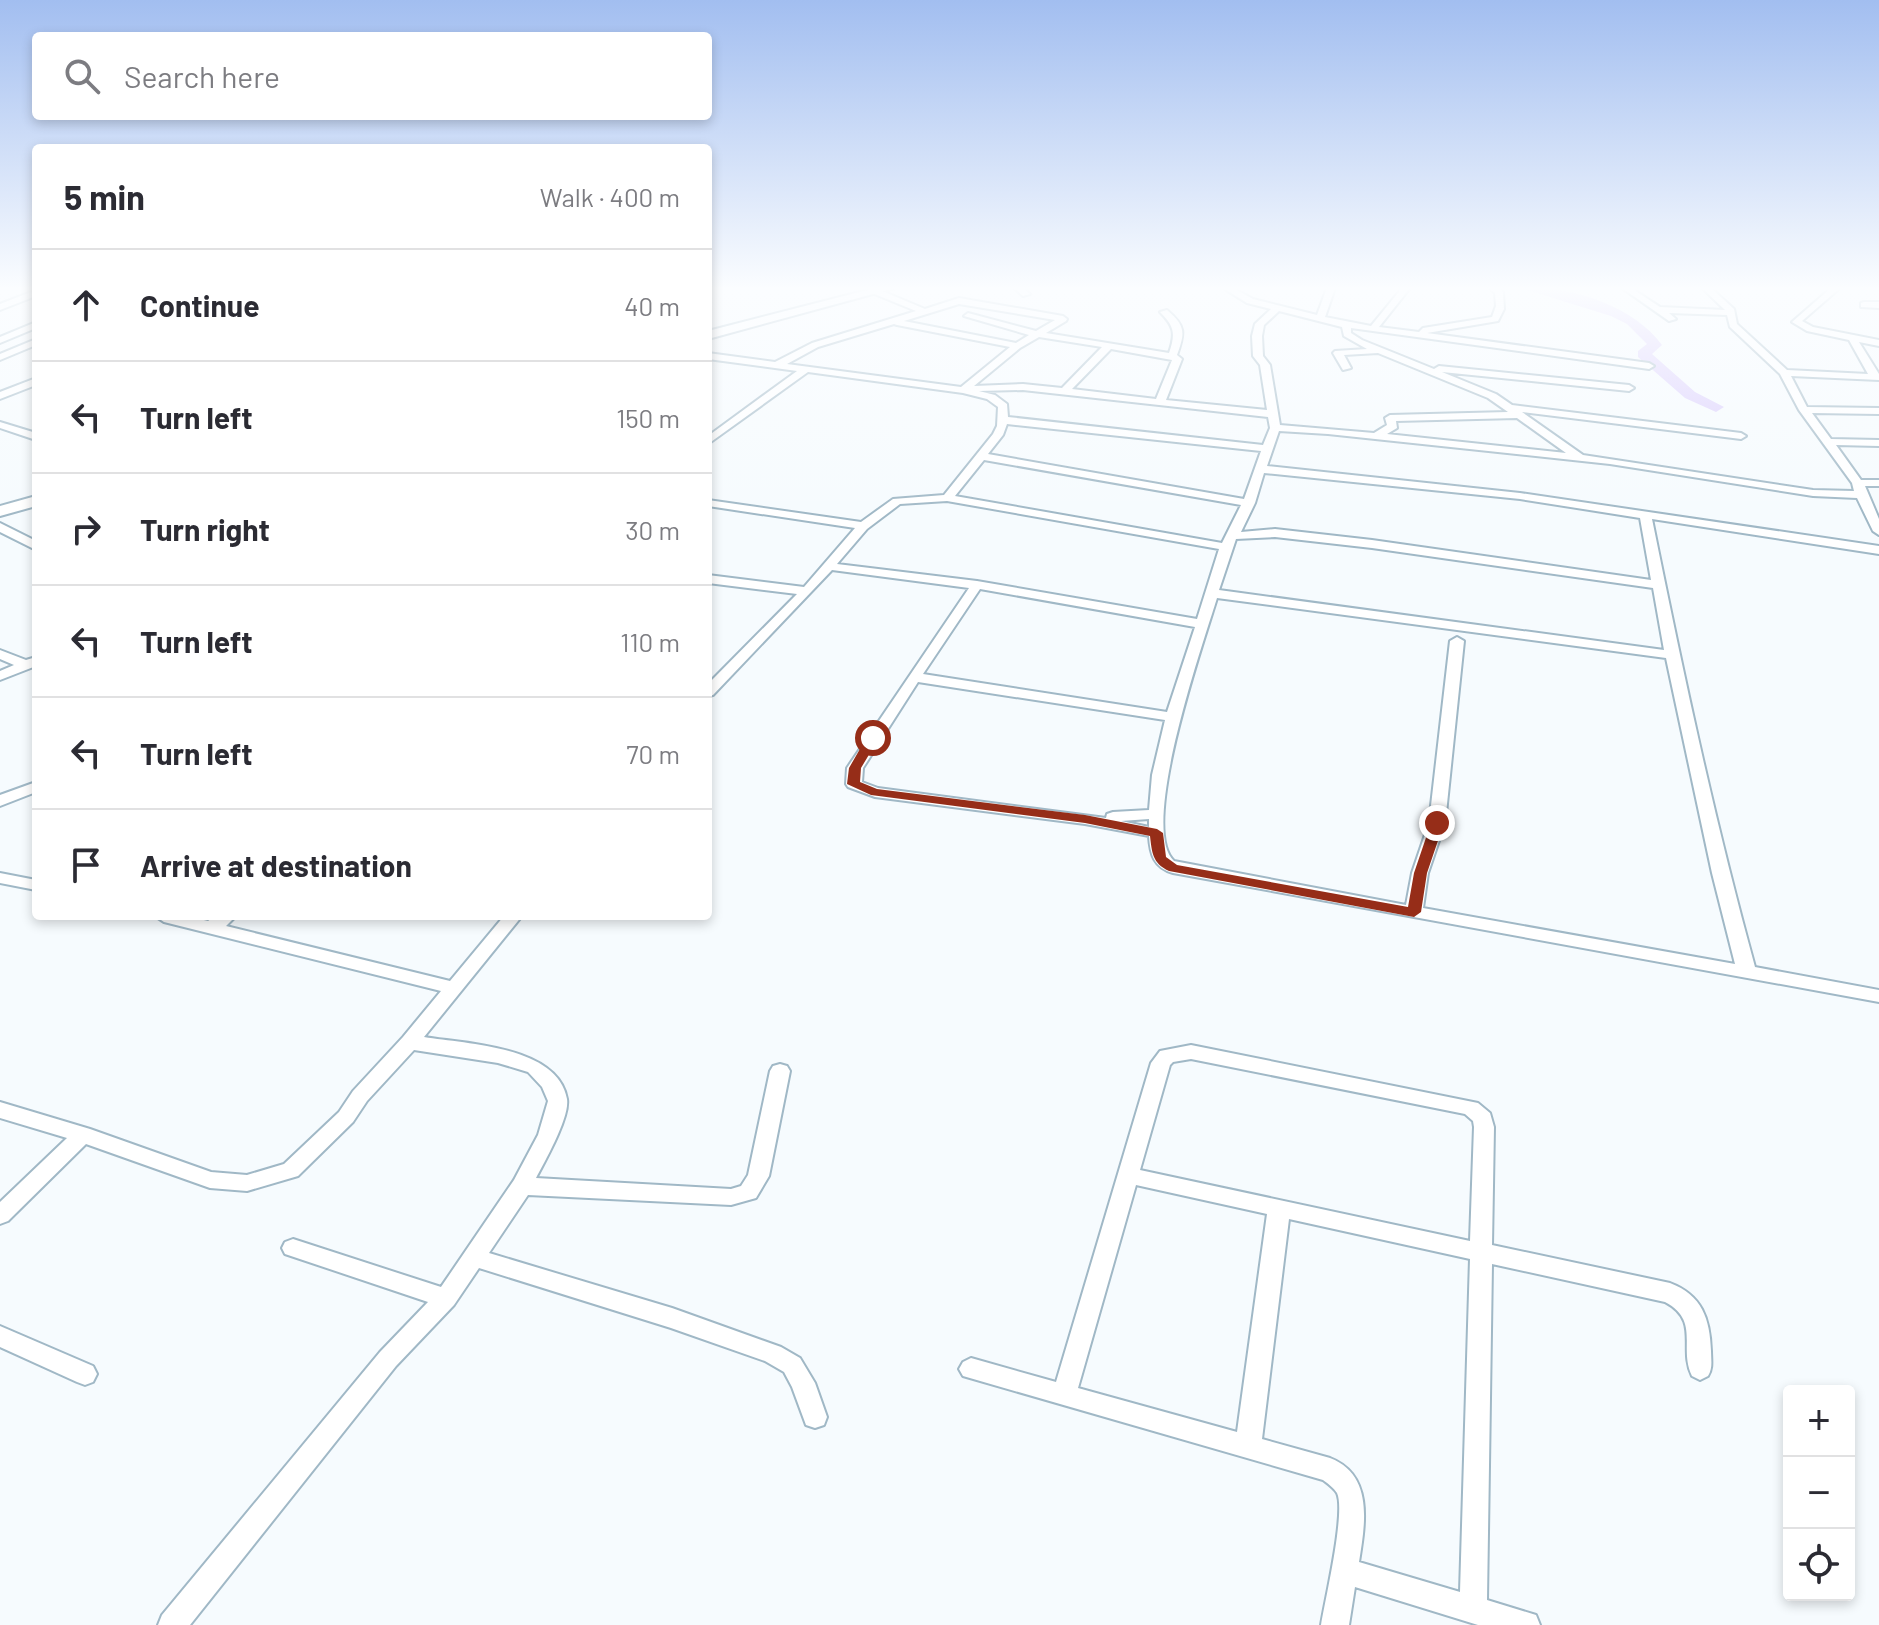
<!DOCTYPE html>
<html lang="en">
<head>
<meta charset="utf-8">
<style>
	:root { --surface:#fff; --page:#f7f7f7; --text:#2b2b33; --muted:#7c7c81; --line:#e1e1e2 }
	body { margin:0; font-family:Barlow,sans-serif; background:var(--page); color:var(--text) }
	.controls { position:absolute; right:24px; bottom:24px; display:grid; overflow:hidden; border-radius:8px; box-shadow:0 4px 12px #0003 }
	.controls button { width:72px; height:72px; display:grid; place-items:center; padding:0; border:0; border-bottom:2px solid var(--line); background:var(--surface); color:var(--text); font:40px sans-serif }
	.stop { position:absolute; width:24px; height:24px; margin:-18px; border:6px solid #962d18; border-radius:50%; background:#fff }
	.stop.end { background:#962d18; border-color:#fff; box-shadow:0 2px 8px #0008 }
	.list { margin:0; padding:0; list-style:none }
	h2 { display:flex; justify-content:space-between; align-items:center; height:104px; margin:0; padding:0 32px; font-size:34px }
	h2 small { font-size:26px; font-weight:400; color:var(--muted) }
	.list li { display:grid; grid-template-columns:52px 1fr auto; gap:24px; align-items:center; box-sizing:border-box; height:112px; padding:0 32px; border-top:2px solid var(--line) }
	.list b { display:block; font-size:30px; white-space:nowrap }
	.list em { font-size:26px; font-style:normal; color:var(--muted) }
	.icon { flex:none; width:44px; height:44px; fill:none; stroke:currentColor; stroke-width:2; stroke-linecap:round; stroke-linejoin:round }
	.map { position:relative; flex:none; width:1879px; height:1625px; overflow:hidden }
	.search { position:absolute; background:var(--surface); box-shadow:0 4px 12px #0003; left:32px; top:32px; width:680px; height:88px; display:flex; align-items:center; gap:20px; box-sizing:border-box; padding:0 28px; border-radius:8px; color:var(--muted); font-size:30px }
	.panel { position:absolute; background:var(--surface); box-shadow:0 4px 12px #0003; left:32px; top:144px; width:680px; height:776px; border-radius:8px }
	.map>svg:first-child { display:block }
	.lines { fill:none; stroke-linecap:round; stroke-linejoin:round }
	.river { fill:#dacdfc; fill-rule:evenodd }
	.minor-casing { stroke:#a0b8c6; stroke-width:4 }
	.highway-casing { stroke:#a0b8c6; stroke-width:4 }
	.minor { fill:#fff; fill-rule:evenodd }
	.highway { fill:#fff; fill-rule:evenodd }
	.route { fill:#962d18 }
</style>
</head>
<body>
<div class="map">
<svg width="1879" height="1625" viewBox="0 0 1879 1625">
	<rect width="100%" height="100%" fill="#f6fbfe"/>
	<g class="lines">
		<!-- river -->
		<path class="river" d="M1521,288c48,-3 112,17 141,57l-10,9 43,38 29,15 -8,5 -31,-14 -47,-41v-6l9,-7 -20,-20 -16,-8z"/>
		<defs>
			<g id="minor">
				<path d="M875,288l50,21 34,-11 104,18 4,3 -1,2 -20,12 123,20c7,-20 5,-27 -9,-41l7,-2c19,16 18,23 10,45l5,4 -16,41 101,10 -7,-45 -7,-9 -1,-20 3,-12 16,-15 -24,-6 -24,-15h10l20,11 64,16 10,-27h8l-10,29 46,9 31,-38h8l-31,39 40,5 4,-4 69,-11 4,-11 -1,-13 -6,-5h9l5,4 1,17 -6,12 -71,12 222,30 5,3 -5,3 -298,-41v5l11,7 72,29 5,-3 190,19 5,3 -5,3 -187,-19 54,22 16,11 229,28 5,3 -5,3 -219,-27 61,43 230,35 41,1 -2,-8 -53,-73 -19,-36 -50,-47 -3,-12 -58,-2 7,6 -7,2 -47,-33h9l29,19 65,3 -23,-22h9l23,21 3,15 50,46 81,4 -19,-34 -42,-9 -15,-9 39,-34h9l-38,33 11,6 66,13v6l-20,-4 20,32v6l-88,-4 16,31 72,1v6l-67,-1 19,26 48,1v6l-43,-1 25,35h18v6h-14l14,33v16l-6,-4 -16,-33 -44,-2 -203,-32 -282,-30 -49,-3 -12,35 253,27 359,53v8l-227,-35c30,149 62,300 103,448l124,23v12l-706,-129c-19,-5 -23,-19 -24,-37l-64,-12 -210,-27 -27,-10 -2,-3 1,-16 122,-180 -137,-18 -119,125 -5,1v-12l89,-90 -89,-11v-8l96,12 51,-59 -147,-22v-6l153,22 32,-23 51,-4 49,-61 4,-8 1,-19 -11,-8 -24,-6 -155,-21 -100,72v-8l89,-65 -89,-12v-6l67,9 37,-19 104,-32 -44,-18v-4zM959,304l96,16 -19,11 -68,-18 -4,3 65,19 -13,8 -112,-22zM1279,311l63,16 2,9 23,13 -32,2 -2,2 10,17 8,-2 -7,-13 34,-2 110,45 20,14 -118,3 -5,3 2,7 -13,8 -94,-8 -10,-60 -7,-9 -1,-20 2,-11zM894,324l3,1 113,22 -49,40 -174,-23 31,-17zM1039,337l63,10 -40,41 -39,-4 -49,2 46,-38zM1111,349l61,11 -16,39 -84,-10zM1023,390l245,27 2,11 -7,17 -255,-28 -1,-13 -12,-9 -16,-4zM1517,418l49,35 -179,-19 10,-6 -1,-7zM1007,424l254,27 -17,48 -256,-45 15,-19zM984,460l257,45 -19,38 -267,-47zM1264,473l256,26 120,19 11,62 -279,-40 -97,-11 -34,3 14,-29zM947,501l272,48 -22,70 -220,-38 -140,-17 30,-35 33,-25zM1275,537l97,11 281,40 11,62 -445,-60 17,-51zM980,589l215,38 -28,85 -244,-38zM1217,598l449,60 46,215 23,91 -312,-56 5,-35 17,-50 19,-182 -7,-4 -7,4 -21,182 -17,50 -6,32 -232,-44c-36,-33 30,-220 43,-263zM918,682l247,38 -13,55 -3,35 -36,2 -6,2 -1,4 -228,-30 -16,-6 1,-14zM1149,819v8l-28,-6z"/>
				<path d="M1014,288h9l7,6 -7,2z"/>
				<path d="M36,290v6l-36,14v-6z"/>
				<path d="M1864,302h15v6l-18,-1v-4z"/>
				<path d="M36,322v6l-36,15v-6z"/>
				<path d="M36,339v6l-36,15v-6z"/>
				<path d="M36,378v7l-36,14v-7z"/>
				<path d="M0,422l36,11v7l-36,-12z"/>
				<path d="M0,523l36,18v9l-36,-18z"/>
				<path d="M0,650l26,10 10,-3v9l-36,14v-9l14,-6 -14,-6z"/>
				<path d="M36,782v10l-36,14v-11z"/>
				<path d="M0,873l36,7v10l-36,-7z"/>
				<path d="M155,916h32l21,5 7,-5h21l-10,10 224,55 54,-65h18l-98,121c42,7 134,9 143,62 3,18 -22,62 -31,79l195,11 10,-3 7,-11 22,-104 3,-5 7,-2 7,2 3,5 -21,105 -13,22 -25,7 -203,-10 -39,58 183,55 109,39 19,11 15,25 12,34 -3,8 -9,3 -9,-3 -14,-38 -8,-15 -19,-11 -94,-33 -192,-60 -25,37 -58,61 -206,259h-32l4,-10 218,-263 48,-50 -143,-48 -3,-6 3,-6 8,-3 148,48 73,-107 24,-45 10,-34 -6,-14 -14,-15 -30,-9 -84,-13 -47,51 -14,21 -55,54 -51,15 -37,-3 -124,-44 -78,77 -8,3v-22l67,-64 -67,-20v-16l90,27 121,43 36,3 37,-11 55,-52 14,-21 50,-54 38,-46 -277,-69z"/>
				<path d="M1191,1045l287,58 12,10 4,14 -2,118 178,38c32,12 40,36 41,68 0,9 2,17 -3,25l-8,4 -8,-4c-14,-28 9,-55 -27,-74l-173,-38 -5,336 49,15 4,10h-62l-123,-38 -6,38h-28c4,-25 25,-113 16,-132 -3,-5 -10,-10 -14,-13l-360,-104 -4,-7 4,-7 8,-4 85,24 95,-319 9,-12zM1191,1059l274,55 8,7 1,6 -4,114 -330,-71 30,-105 3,-3zM1136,1185l131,29 -30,218 -159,-44zM1289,1219l181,40 -10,333 -101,-30c6,-38 15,-87 -29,-104l-68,-19z"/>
				<path d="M0,1326l93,40 4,8 -4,8 -8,3 -8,-3 -77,-35z"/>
			</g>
			<g id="highway">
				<path d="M875,288h20l-187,51v-8z"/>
				<path d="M36,496v10l-36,10v-10z"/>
			</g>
		</defs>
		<!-- minor casing -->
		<use href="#minor" class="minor-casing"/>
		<!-- highway casing -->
		<use href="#highway" class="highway-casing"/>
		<!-- minor -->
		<use href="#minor" class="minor"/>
		<!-- highway -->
		<use href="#highway" class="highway"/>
	</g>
	<!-- sky -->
	<linearGradient id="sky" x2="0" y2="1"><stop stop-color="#a2bef0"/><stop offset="0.56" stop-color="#fbfdff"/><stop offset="1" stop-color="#fbfdff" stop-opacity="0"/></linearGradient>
	<rect width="1879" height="515" fill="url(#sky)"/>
	<!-- route -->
	<path class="route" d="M868,735l11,3 -18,30 -1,14 17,7 208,26 72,14 6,4 3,24 11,8 231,42 6,-34 17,-50 6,-4 7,4 -17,50 -6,39 -7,5 -245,-46c-17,-8 -17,-19 -19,-35l-65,-13 -214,-28 -24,-11 2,-16z"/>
</svg>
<div class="controls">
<button>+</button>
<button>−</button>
<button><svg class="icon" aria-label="locate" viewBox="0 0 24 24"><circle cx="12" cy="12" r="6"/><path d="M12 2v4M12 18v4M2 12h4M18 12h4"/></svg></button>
</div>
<div class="stop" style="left:873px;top:738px"></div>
<div class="stop end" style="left:1437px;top:823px"></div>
<div class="search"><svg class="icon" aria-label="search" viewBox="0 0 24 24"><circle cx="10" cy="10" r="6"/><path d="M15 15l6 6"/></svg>Search here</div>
<section class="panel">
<h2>5 min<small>Walk · 400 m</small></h2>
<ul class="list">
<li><svg class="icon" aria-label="ahead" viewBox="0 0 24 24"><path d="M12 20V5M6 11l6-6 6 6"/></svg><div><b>Continue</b></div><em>40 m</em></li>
<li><svg class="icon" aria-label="left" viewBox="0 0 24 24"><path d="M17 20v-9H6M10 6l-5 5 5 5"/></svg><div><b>Turn left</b></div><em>150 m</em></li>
<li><svg class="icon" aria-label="right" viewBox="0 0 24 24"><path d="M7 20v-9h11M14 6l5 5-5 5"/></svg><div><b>Turn right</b></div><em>30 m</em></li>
<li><svg class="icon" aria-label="left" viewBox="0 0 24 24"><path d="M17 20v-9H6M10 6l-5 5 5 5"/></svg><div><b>Turn left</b></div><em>110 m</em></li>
<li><svg class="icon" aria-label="left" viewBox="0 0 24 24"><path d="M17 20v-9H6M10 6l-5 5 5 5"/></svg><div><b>Turn left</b></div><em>70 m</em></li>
<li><svg class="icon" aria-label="arrive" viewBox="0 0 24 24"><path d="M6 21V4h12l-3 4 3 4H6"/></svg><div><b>Arrive at destination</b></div></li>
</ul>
</section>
</div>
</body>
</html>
